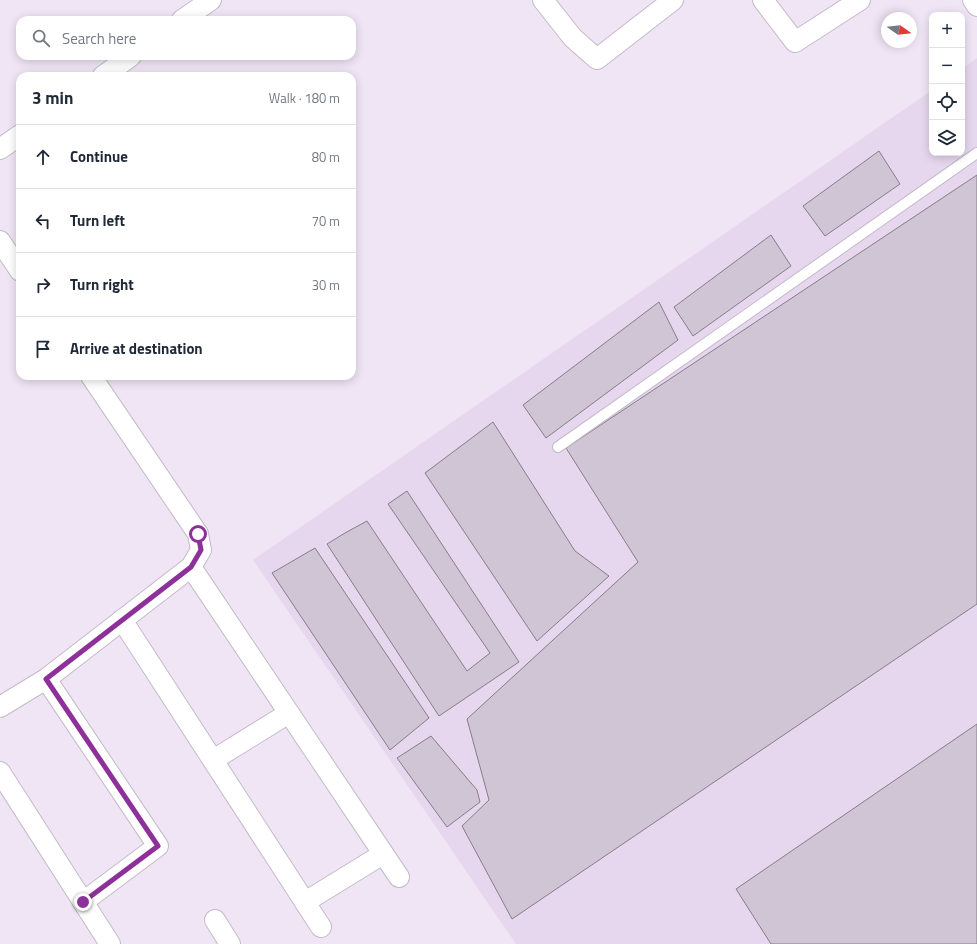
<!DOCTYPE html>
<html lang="en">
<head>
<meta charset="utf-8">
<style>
	:root { --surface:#fff; --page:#f6f6f7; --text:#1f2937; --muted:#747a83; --line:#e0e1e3 }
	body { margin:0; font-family:"Titillium Web",sans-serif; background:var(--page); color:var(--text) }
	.controls { position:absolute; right:12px; top:12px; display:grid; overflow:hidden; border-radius:8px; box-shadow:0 2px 10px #0003 }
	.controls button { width:36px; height:36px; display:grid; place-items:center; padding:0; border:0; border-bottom:1px solid var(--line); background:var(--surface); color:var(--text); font:20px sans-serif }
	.compass { position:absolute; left:881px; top:12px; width:36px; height:36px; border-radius:50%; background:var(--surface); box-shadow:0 2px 10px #0003; rotate:104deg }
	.stop { position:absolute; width:12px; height:12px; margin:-9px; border:3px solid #8e309a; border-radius:50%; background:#fff }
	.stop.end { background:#8e309a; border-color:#fff; box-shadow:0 1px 4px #0008 }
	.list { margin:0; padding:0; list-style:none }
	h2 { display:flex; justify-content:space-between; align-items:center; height:52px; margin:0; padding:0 16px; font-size:17px }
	h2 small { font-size:13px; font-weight:400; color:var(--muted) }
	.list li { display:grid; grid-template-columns:26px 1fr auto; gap:12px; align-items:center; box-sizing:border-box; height:64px; padding:0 16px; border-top:1px solid var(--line) }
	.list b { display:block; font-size:15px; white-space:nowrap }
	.list em { font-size:13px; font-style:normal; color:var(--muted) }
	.icon { flex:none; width:22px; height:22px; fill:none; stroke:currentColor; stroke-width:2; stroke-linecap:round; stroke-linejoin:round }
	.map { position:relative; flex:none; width:977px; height:944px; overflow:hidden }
	.search { position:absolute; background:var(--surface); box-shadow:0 2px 10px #0003; left:16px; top:16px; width:340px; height:44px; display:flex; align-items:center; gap:10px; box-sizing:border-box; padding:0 14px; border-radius:12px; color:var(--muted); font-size:15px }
	.panel { position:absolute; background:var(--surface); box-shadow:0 2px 10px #0003; left:16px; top:72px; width:340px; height:308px; border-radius:12px }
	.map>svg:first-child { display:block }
	.built { fill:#e6d7ee }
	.building { fill:#cfc5d4; stroke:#867d8b }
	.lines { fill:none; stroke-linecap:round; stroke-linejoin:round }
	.service-casing { stroke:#c4bac9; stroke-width:12 }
	.minor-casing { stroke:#c4bac9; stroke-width:22 }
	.service { stroke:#fff; stroke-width:10 }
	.minor { stroke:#fff; stroke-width:20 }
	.route { stroke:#8e309a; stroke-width:5 }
</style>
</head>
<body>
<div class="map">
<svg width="977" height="944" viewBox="0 0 977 944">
	<rect width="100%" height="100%" fill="#f0e5f5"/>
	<!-- built -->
	<path class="built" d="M977,58v886h-461l-263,-384 679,-470v63h30v-84z"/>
	<!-- building -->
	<g class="building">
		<path d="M879,151l21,33 -75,52 -22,-30z"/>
		<path d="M977,175v429l-465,315 -50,-93 27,-26 -22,-81 171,-157 -72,-114z"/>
		<path d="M771,235l20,31 -98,70 -19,-29z"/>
		<path d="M659,302l19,38 -132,98 -23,-33z"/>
		<path d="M493,422l82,129 34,25 -72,65 -112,-168z"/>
		<path d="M407,491l112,171 -80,54 -112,-172 18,-11 22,-12 100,150 23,-18 -102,-149z"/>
		<path d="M315,548l114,170 -39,32 -118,-177z"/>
		<path d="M977,724v220h-206l-35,-55z"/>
		<path d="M431,736l46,54 3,12 -33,25 -50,-69z"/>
	</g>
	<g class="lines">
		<defs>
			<path id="service" d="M558,447l419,-294"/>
			<g id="minor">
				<path d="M543,0l30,38 24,21 76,-59"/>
				<path d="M763,0l32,42 65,-42"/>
				<path d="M973,0l4,6"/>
				<path d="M182,20l29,-20"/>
				<path d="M103,76l28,-20"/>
				<path d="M0,149l20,-14"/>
				<path d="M0,241l20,30"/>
				<path d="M191,567l208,310"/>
				<path d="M122,620l199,307"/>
				<path d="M46,679l112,167 -75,56"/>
				<path d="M0,707l46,-28 145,-112 10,-17 -3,-16 -107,-158"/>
				<path d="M213,760l76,-47"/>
				<path d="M0,772l110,172"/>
				<path d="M305,902l78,-48"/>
				<path d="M215,920l15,24"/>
			</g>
		</defs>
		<!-- service casing -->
		<use href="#service" class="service-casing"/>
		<!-- minor casing -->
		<use href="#minor" class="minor-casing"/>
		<!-- service -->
		<use href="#service" class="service"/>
		<!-- minor -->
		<use href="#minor" class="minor"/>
	</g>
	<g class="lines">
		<!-- route -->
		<path class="route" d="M83,902l75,-56 -112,-167 145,-112 10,-17 -3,-16"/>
	</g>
</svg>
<div class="controls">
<button>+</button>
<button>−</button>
<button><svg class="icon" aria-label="locate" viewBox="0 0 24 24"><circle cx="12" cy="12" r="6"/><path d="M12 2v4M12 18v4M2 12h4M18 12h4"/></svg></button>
<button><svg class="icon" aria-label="layers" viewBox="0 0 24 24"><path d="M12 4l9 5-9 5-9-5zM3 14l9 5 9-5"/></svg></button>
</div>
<svg class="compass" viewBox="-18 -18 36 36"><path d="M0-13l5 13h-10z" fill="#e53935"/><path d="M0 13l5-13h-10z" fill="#747a83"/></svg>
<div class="stop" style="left:198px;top:534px"></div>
<div class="stop end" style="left:83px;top:902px"></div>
<div class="search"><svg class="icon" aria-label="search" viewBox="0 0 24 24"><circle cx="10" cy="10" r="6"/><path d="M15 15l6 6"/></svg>Search here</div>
<section class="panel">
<h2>3 min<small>Walk · 180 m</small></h2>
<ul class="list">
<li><svg class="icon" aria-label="ahead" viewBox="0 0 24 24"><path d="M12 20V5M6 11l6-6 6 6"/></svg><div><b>Continue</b></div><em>80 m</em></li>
<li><svg class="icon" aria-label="left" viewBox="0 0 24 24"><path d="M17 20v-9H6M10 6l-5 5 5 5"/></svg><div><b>Turn left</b></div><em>70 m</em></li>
<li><svg class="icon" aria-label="right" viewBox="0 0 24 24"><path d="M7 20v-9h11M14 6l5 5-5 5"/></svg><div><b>Turn right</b></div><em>30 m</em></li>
<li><svg class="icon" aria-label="arrive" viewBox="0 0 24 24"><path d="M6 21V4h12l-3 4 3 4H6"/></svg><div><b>Arrive at destination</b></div></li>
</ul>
</section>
</div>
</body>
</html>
